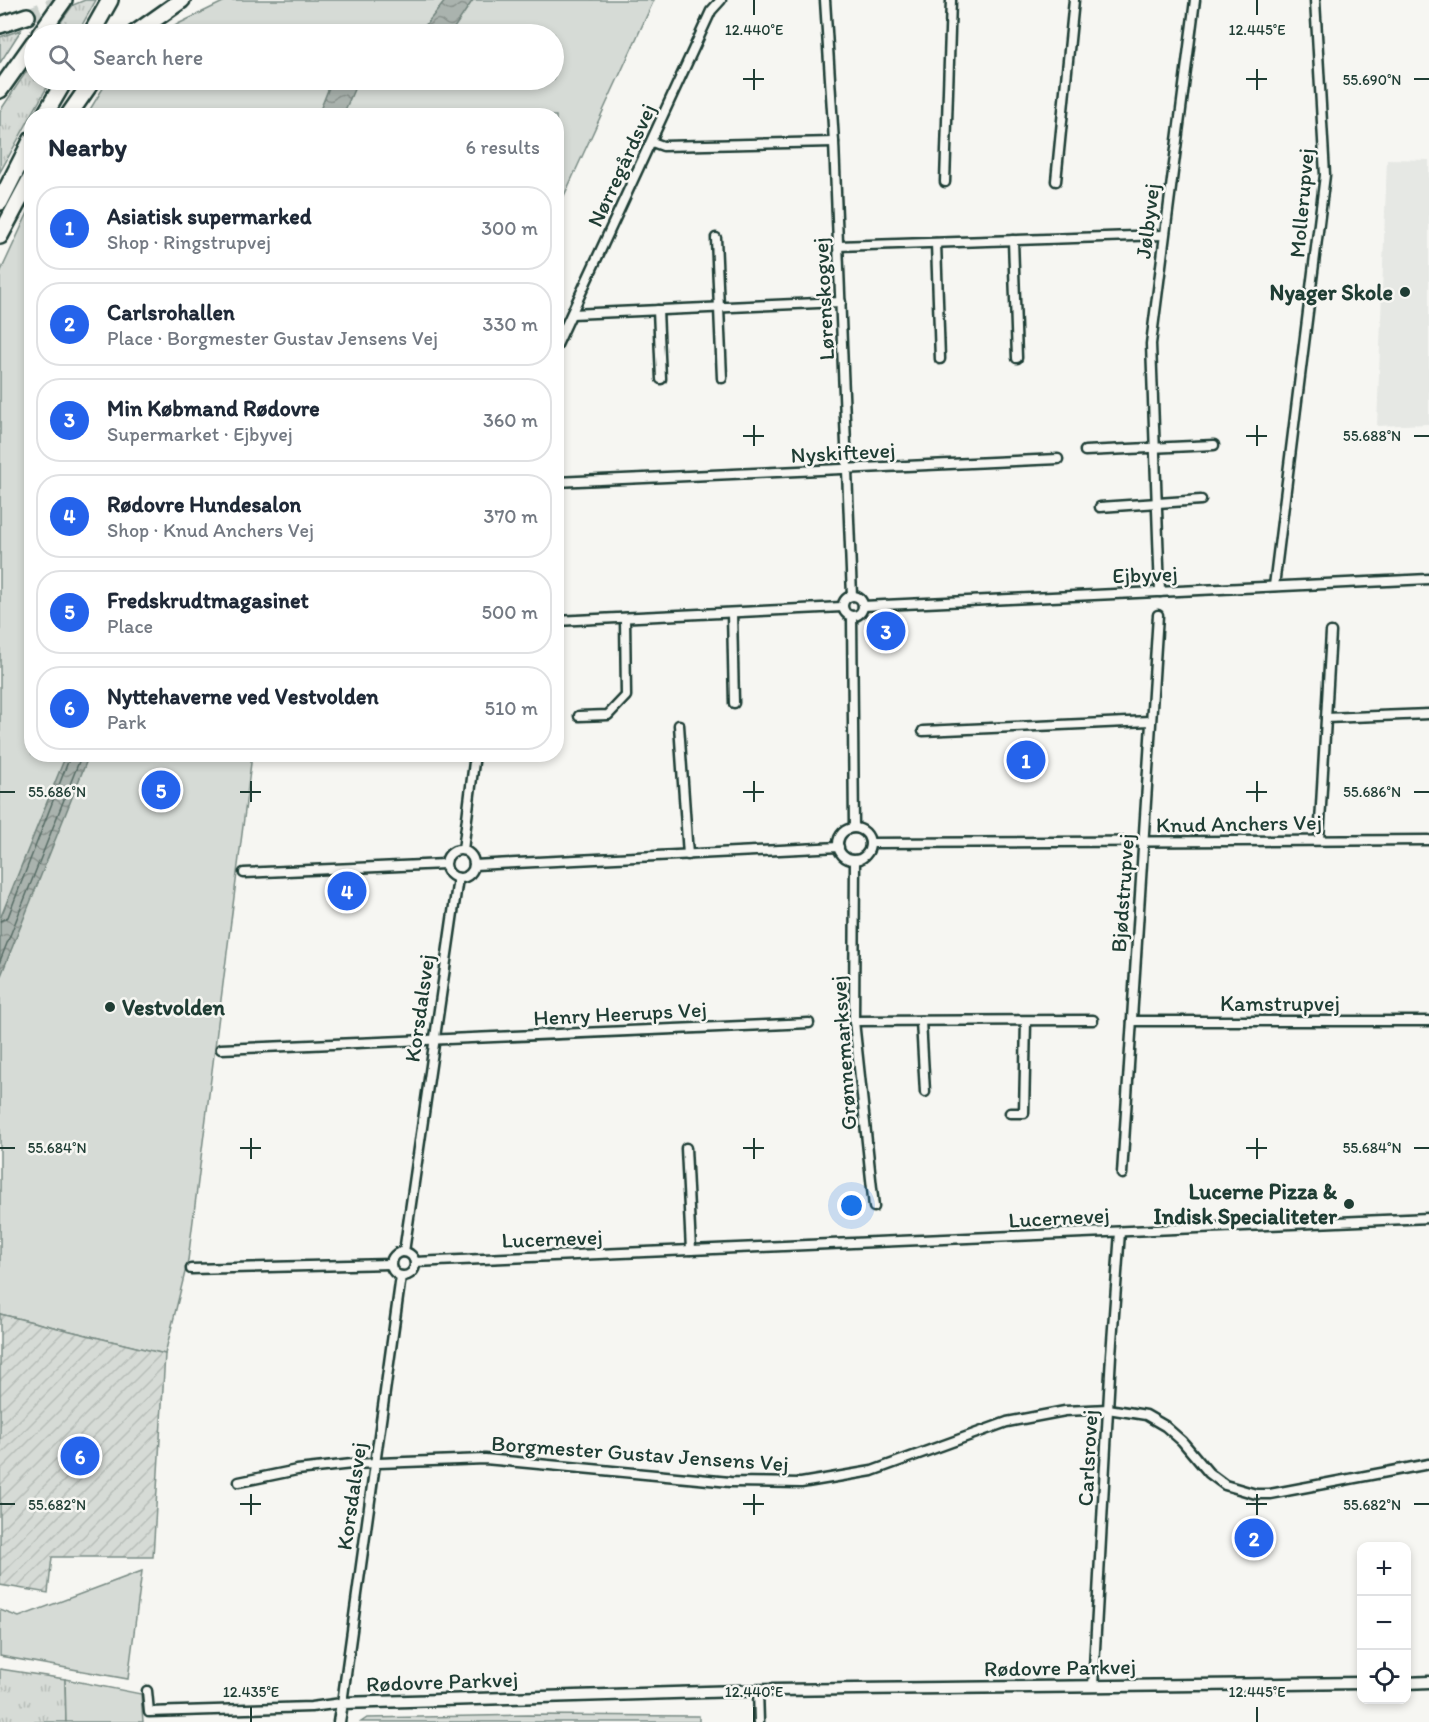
<!DOCTYPE html>
<html lang="en">
<head>
<meta charset="utf-8">
<style>
	:root { --surface:#fff; --page:#f6f6f7; --text:#1f2937; --muted:#747a83; --line:#e0e1e3; --accent:#2563eb }
	body { margin:0; font-family:Itim,sans-serif; background:var(--page); color:var(--text) }
	.controls { position:absolute; right:18px; bottom:18px; display:grid; overflow:hidden; border-radius:12px; box-shadow:0 3px 9px #0003 }
	.controls button { width:54px; height:54px; display:grid; place-items:center; padding:0; border:0; border-bottom:2px solid var(--line); background:var(--surface); color:var(--text); font:30px sans-serif }
	.you { position:absolute; left:852px; top:1206px; width:21px; height:21px; margin:-15px; border:4px solid #fff; border-radius:50%; background:#1a73e8; box-shadow:0 0 0 9px #1a73e833 }
	.badge { display:grid; place-items:center; width:39px; height:39px; border-radius:50%; background:var(--accent); color:#fff; font-size:20px; font-weight:700 }
	.pin { position:absolute; translate:-50% -50%; border:3px solid #fff; box-shadow:0 2px 6px #0006 }
	.list { margin:0; padding:0; list-style:none }
	h2 { display:flex; justify-content:space-between; align-items:center; height:78px; margin:0; padding:0 24px; font-size:26px }
	h2 small { font-size:20px; font-weight:400; color:var(--muted) }
	.list li { display:grid; grid-template-columns:39px 1fr auto; gap:18px; align-items:center; box-sizing:border-box; height:84px; margin:0 12px 12px; padding:0 12px; border:2px solid var(--line); border-radius:24px }
	.list b { display:block; font-size:22px; white-space:nowrap }
	.list p { margin:0; font-size:20px; white-space:nowrap; color:var(--muted) }
	.list em { font-size:20px; font-style:normal; color:var(--muted) }
	.icon { flex:none; width:33px; height:33px; fill:none; stroke:currentColor; stroke-width:2; stroke-linecap:round; stroke-linejoin:round }
	.map { position:relative; flex:none; width:1429px; height:1722px; overflow:hidden }
	.search { position:absolute; background:var(--surface); box-shadow:0 3px 9px #0003; left:24px; top:24px; width:540px; height:66px; display:flex; align-items:center; gap:15px; box-sizing:border-box; padding:0 21px; border-radius:33px; color:var(--muted); font-size:22px }
	.panel { position:absolute; background:var(--surface); box-shadow:0 3px 9px #0003; left:24px; top:108px; width:540px; height:654px; border-radius:24px }
	.map>svg:first-child { display:block }
	.built { fill:#e6e8e4 }
	.grass { fill:url(#grass-tufts); stroke:#7a8c85; stroke-width:1.5 }
	.park { fill:#d6dbd6; stroke:#7a8c85; stroke-width:1.5 }
	.garden { fill:url(#garden-furrows); stroke:#7a8c85; stroke-width:1.5 }
	.water { fill:url(#water-waves); stroke:#72847d; stroke-width:1.5 }
	.lines { fill:none; stroke-linecap:round; stroke-linejoin:round }
	.shore { stroke:#576c65; stroke-width:1.5 }
	.motorway-tunnel { stroke:#cbd1cc; stroke-width:15; stroke-dasharray:15 8; stroke-linecap:butt }
	.minor-casing { stroke:#1f3d34; stroke-width:13 }
	.tertiary-casing { stroke:#1f3d34; stroke-width:15 }
	.motorway-casing { stroke:#1f3d34; stroke-width:20 }
	.minor { stroke:#f6f6f2; stroke-width:8 }
	.tertiary { stroke:#f6f6f2; stroke-width:10 }
	.motorway { stroke:#f6f6f2; stroke-width:15 }
	.ticks { fill:none; stroke:#1f3d34; stroke-width:2 }
	.poi-dot { fill:#1f3d34; stroke:#f6f6f2; stroke-width:2 }
	.labels { text-anchor:middle; stroke-width:5; stroke-linejoin:round; paint-order:stroke }
	.street-label { font-size:22px; fill:#1f3d34; stroke:#f6f6f2 }
	.poi-label { font-size:22px; font-weight:bold; fill:#1f3d34; stroke:#f6f6f2; text-anchor:end }
	.ticks-label { font-size:15px; text-anchor:middle; fill:#1f3d34; stroke:#f6f6f2; stroke-width:5; stroke-linejoin:round; paint-order:stroke }
</style>
</head>
<body>
<div class="map">
<svg width="1429" height="1722" viewBox="0 0 1429 1722">
	<defs>
		<pattern id="grass-tufts" width="24" height="20" patternUnits="userSpaceOnUse" patternTransform="scale(1.5)"><rect width="24" height="20" fill="#d6dbd6"/><path d="M3 7l-1-3M5 7V3M7 7l1-3M15 17l-1-3M17 17v-4M19 17l1-3" fill="none" stroke="#b7bdb8"/></pattern>
		<pattern id="garden-furrows" width="10" height="10" patternUnits="userSpaceOnUse" patternTransform="scale(1.5)"><rect width="10" height="10" fill="#d6dbd6"/><path d="M-1 1l2-2M0 10L10 0M9 11l2-2" fill="none" stroke="#b7bdb8"/></pattern>
		<pattern id="water-waves" width="16" height="10" patternUnits="userSpaceOnUse" patternTransform="scale(1.5)"><rect width="16" height="10" fill="#aab3ae"/><path d="M0 5q4-4 8 0t8 0" fill="none" stroke="#8a938e"/></pattern>
	</defs>
	<rect width="100%" height="100%" fill="#f6f6f2"/>
	<filter id="ink" filterUnits="userSpaceOnUse"><feTurbulence type="fractalNoise" baseFrequency=".0167" numOctaves="2"/><feDisplacementMap in="SourceGraphic" scale="12" xChannelSelector="R" yChannelSelector="G"/><feConvolveMatrix kernelMatrix="1 2 1 2 8 2 1 2 1" color-interpolation-filters="sRGB"/></filter>
	<g filter="url(#ink)">
		<!-- built -->
		<path class="built" d="M1387,159l42,1v264l-52,2z"/>
		<!-- grass -->
		<g class="grass">
			<path d="M85,0h11l-19,34h-25l21,-29z"/>
			<path d="M21,30l-21,33v-26z"/>
			<path d="M34,60v20h17l-51,92v-61z"/>
			<path d="M0,1669l65,10 1,43h-66z"/>
		</g>
		<!-- park -->
		<g class="park">
			<path d="M227,0h427l-97,211 -1,-95h-470l22,-36h446v-46h-391l15,-10z"/>
			<path d="M31,206l1,548 220,1 -64,505 -23,94 -165,-40v-1041z"/>
			<path d="M142,1571l-14,108 -128,-23v-46l19,7z"/>
			<path d="M65,1679l76,15 2,28h-77z"/>
			<path d="M527,1715l172,1v6h-338l6,-4z"/>
		</g>
		<!-- garden -->
		<path class="garden" d="M0,1314l165,40 -12,203h-101l-4,36 -48,-8z"/>
		<!-- water -->
		<g class="water">
			<path d="M446,0h27l-23,34h-67l40,-6z"/>
			<path d="M332,80h26l-15,35h-25z"/>
			<path d="M66,755h23l-89,223v-59z"/>
		</g>
		<g class="lines">
			<!-- shore -->
			<g class="shore">
				<path d="M0,921l8,-4 63,-163"/>
				<path d="M0,961l82,-207"/>
			</g>
			<!-- motorway-tunnel -->
			<path class="motorway-tunnel" d="M27,16l38,-16"/>
			<defs>
				<g id="minor">
					<path d="M825,0l9,142 18,454"/>
					<path d="M652,142l11,4 171,-4"/>
					<path d="M1056,181l18,-181"/>
					<path d="M945,182l6,-182"/>
					<path d="M716,238l6,140"/>
					<path d="M1013,240l4,118"/>
					<path d="M936,243l4,116"/>
					<path d="M838,246l325,-11"/>
					<path d="M658,310l3,69"/>
					<path d="M572,314l269,-12"/>
					<path d="M556,347l155,-336 10,-11"/>
					<path d="M1085,451l129,-6"/>
					<path d="M556,482l502,-23"/>
					<path d="M1100,507l101,-7"/>
					<path d="M1274,586l51,-411 -10,-175"/>
					<path d="M1160,592l-9,-248 44,-344"/>
					<circle cx="853" cy="606" r="10"/>
					<path d="M863,606l566,-27"/>
					<path d="M732,613l2,90"/>
					<path d="M852,616l2,212"/>
					<path d="M556,621l286,-14"/>
					<path d="M579,716l29,-1 18,-19 -1,-78"/>
					<path d="M1326,718l103,-4"/>
					<path d="M679,725l9,130"/>
					<path d="M923,731l227,-10"/>
					<circle cx="854" cy="844" r="16"/>
					<path d="M1319,840l12,-208"/>
					<path d="M870,843l559,-3"/>
					<path d="M463,850l12,-96"/>
					<circle cx="460" cy="864" r="14"/>
					<path d="M855,860l-1,161 20,186"/>
					<path d="M474,865l365,-18"/>
					<path d="M244,873l201,-9"/>
					<path d="M854,1021l239,-1"/>
					<path d="M921,1021l4,71"/>
					<path d="M1132,1021h297"/>
					<path d="M221,1049l588,-26"/>
					<path d="M1010,1113h14l2,-92"/>
					<path d="M686,1148l5,102"/>
					<path d="M1122,1174l36,-559"/>
					<circle cx="403" cy="1264" r="12"/>
					<path d="M404,1252l54,-374"/>
					<path d="M415,1262l1014,-44"/>
					<path d="M191,1269l199,-5"/>
					<path d="M239,1482l58,-12 55,-6 133,-5 245,23 71,1 71,-12 135,-49 58,-11 43,-2 38,6 19,11 17,15 27,32 16,12 31,9h14l159,-30"/>
					<path d="M1093,1686l18,-331 9,-123"/>
					<path d="M758,1690l1,32"/>
					<path d="M147,1691l2,21 162,-5 31,-4 59,-427"/>
				</g>
				<g id="tertiary">
					<path d="M1406,1683l23,-1"/>
					<path d="M339,1722l3,-19 431,-13 589,-7"/>
				</g>
				<g id="motorway">
					<path d="M0,25l27,-9"/>
					<path d="M40,34l24,-34"/>
					<path d="M91,34l19,-34"/>
					<path d="M134,34l48,-34"/>
					<path d="M0,90l34,-48"/>
					<path d="M44,116l21,-36"/>
					<path d="M68,116l25,-36"/>
					<path d="M0,202l32,-63"/>
					<path d="M0,236l32,-60"/>
				</g>
			</defs>
			<!-- minor casing -->
			<use href="#minor" class="minor-casing"/>
			<!-- tertiary casing -->
			<use href="#tertiary" class="tertiary-casing"/>
			<!-- motorway casing -->
			<use href="#motorway" class="motorway-casing"/>
			<!-- minor -->
			<use href="#minor" class="minor"/>
			<!-- tertiary -->
			<use href="#tertiary" class="tertiary"/>
			<!-- motorway -->
			<use href="#motorway" class="motorway"/>
		</g>
	</g>
	<!-- ticks -->
	<path class="ticks" d="M754,0v15M1257,0v15M754,69v21M1257,69v21M743,79h21M1246,79h21M1414,79h15M754,425v21M1257,425v21M743,436h21M1246,436h21M1414,436h15M251,781v21M754,781v21M1257,781v21M0,792h15M240,792h21M743,792h21M1246,792h21M1414,792h15M251,1138v21M754,1138v21M1257,1138v21M0,1148h15M240,1148h21M743,1148h21M1246,1148h21M1414,1148h15M251,1494v21M754,1494v21M1257,1494v21M0,1504h15M240,1504h21M743,1504h21M1246,1504h21M1414,1504h15M251,1707v15M754,1707v15M1257,1707v15"/>
	<!-- markers -->
	<g class="poi-dot">
		<circle cx="1405" cy="292" r="6"/>
		<circle cx="110" cy="1007" r="6"/>
		<circle cx="1349" cy="1204" r="6"/>
	</g>
	<g class="labels">
		<!-- street labels -->
		<g class="street-label">
			<text transform="translate(621 165) rotate(-65)" y="8">Nørregårdsvej</text>
			<text transform="translate(1301 203) rotate(-85)" y="8">Mollerupvej</text>
			<text transform="translate(1147 221) rotate(-83)" y="8">Jølbyvej</text>
			<text transform="translate(823 299) rotate(-93)" y="8">Lørenskogvej</text>
			<text transform="translate(843 452) rotate(-3)" y="8">Nyskiftevej</text>
			<text transform="translate(1145 574) rotate(-2)" y="8">Ejbyvej</text>
			<text transform="translate(1239 823) rotate(-1)" y="8">Knud Anchers Vej</text>
			<text transform="translate(1122 893) rotate(-86)" y="8">Bjødstrupvej</text>
			<text x="1280" y="1011">Kamstrupvej</text>
			<text transform="translate(419 1008) rotate(-82)" y="8">Korsdalsvej</text>
			<text transform="translate(620 1013) rotate(-3)" y="8">Henry Heerups Vej</text>
			<text transform="translate(843 1053) rotate(-94)" y="8">Grønnemarksvej</text>
			<text transform="translate(1059 1217) rotate(-3)" y="8">Lucernevej</text>
			<text transform="translate(552 1238) rotate(-2)" y="8">Lucernevej</text>
			<text transform="translate(640 1453) rotate(4)" y="8">Borgmester Gustav Jensens Vej</text>
			<text transform="translate(1087 1458) rotate(-87)" y="8">Carlsrovej</text>
			<text transform="translate(351 1496) rotate(-82)" y="8">Korsdalsvej</text>
			<text transform="translate(1060 1667) rotate(-1)" y="8">Rødovre Parkvej</text>
			<text transform="translate(442 1681) rotate(-2)" y="8">Rødovre Parkvej</text>
		</g>
		<!-- poi labels -->
		<g class="poi-label">
			<text x="1393" y="300">Nyager Skole</text>
			<text x="122" y="1015" text-anchor="start">Vestvolden</text>
			<text x="1337" y="1199">Lucerne Pizza &amp;<tspan x="1337" dy="25">Indisk Specialiteter</tspan></text>
		</g>
	</g>
	<g class="ticks-label">
		<text x="754" y="35">12.440°E</text>
		<text x="1257" y="35">12.445°E</text>
		<text x="1372" y="85">55.690°N</text>
		<text x="1372" y="441">55.688°N</text>
		<text x="57" y="797">55.686°N</text>
		<text x="1372" y="797">55.686°N</text>
		<text x="57" y="1153">55.684°N</text>
		<text x="1372" y="1153">55.684°N</text>
		<text x="57" y="1510">55.682°N</text>
		<text x="1372" y="1510">55.682°N</text>
		<text x="251" y="1697">12.435°E</text>
		<text x="754" y="1697">12.440°E</text>
		<text x="1257" y="1697">12.445°E</text>
	</g>
</svg>
<div class="controls">
<button>+</button>
<button>−</button>
<button><svg class="icon" aria-label="locate" viewBox="0 0 24 24"><circle cx="12" cy="12" r="6"/><path d="M12 2v4M12 18v4M2 12h4M18 12h4"/></svg></button>
</div>
<div class="you"></div>
<div class="pin badge" style="left:1026px;top:760px">1</div>
<div class="pin badge" style="left:1254px;top:1538px">2</div>
<div class="pin badge" style="left:886px;top:631px">3</div>
<div class="pin badge" style="left:347px;top:891px">4</div>
<div class="pin badge" style="left:161px;top:790px">5</div>
<div class="pin badge" style="left:80px;top:1456px">6</div>
<div class="search"><svg class="icon" aria-label="search" viewBox="0 0 24 24"><circle cx="10" cy="10" r="6"/><path d="M15 15l6 6"/></svg>Search here</div>
<section class="panel">
<h2>Nearby<small>6 results</small></h2>
<ul class="list">
<li><span class="badge">1</span><div><b>Asiatisk supermarked</b><p>Shop · Ringstrupvej</p></div><em>300 m</em></li>
<li><span class="badge">2</span><div><b>Carlsrohallen</b><p>Place · Borgmester Gustav Jensens Vej</p></div><em>330 m</em></li>
<li><span class="badge">3</span><div><b>Min Købmand Rødovre</b><p>Supermarket · Ejbyvej</p></div><em>360 m</em></li>
<li><span class="badge">4</span><div><b>Rødovre Hundesalon</b><p>Shop · Knud Anchers Vej</p></div><em>370 m</em></li>
<li><span class="badge">5</span><div><b>Fredskrudtmagasinet</b><p>Place</p></div><em>500 m</em></li>
<li><span class="badge">6</span><div><b>Nyttehaverne ved Vestvolden</b><p>Park</p></div><em>510 m</em></li>
</ul>
</section>
</div>
</body>
</html>
